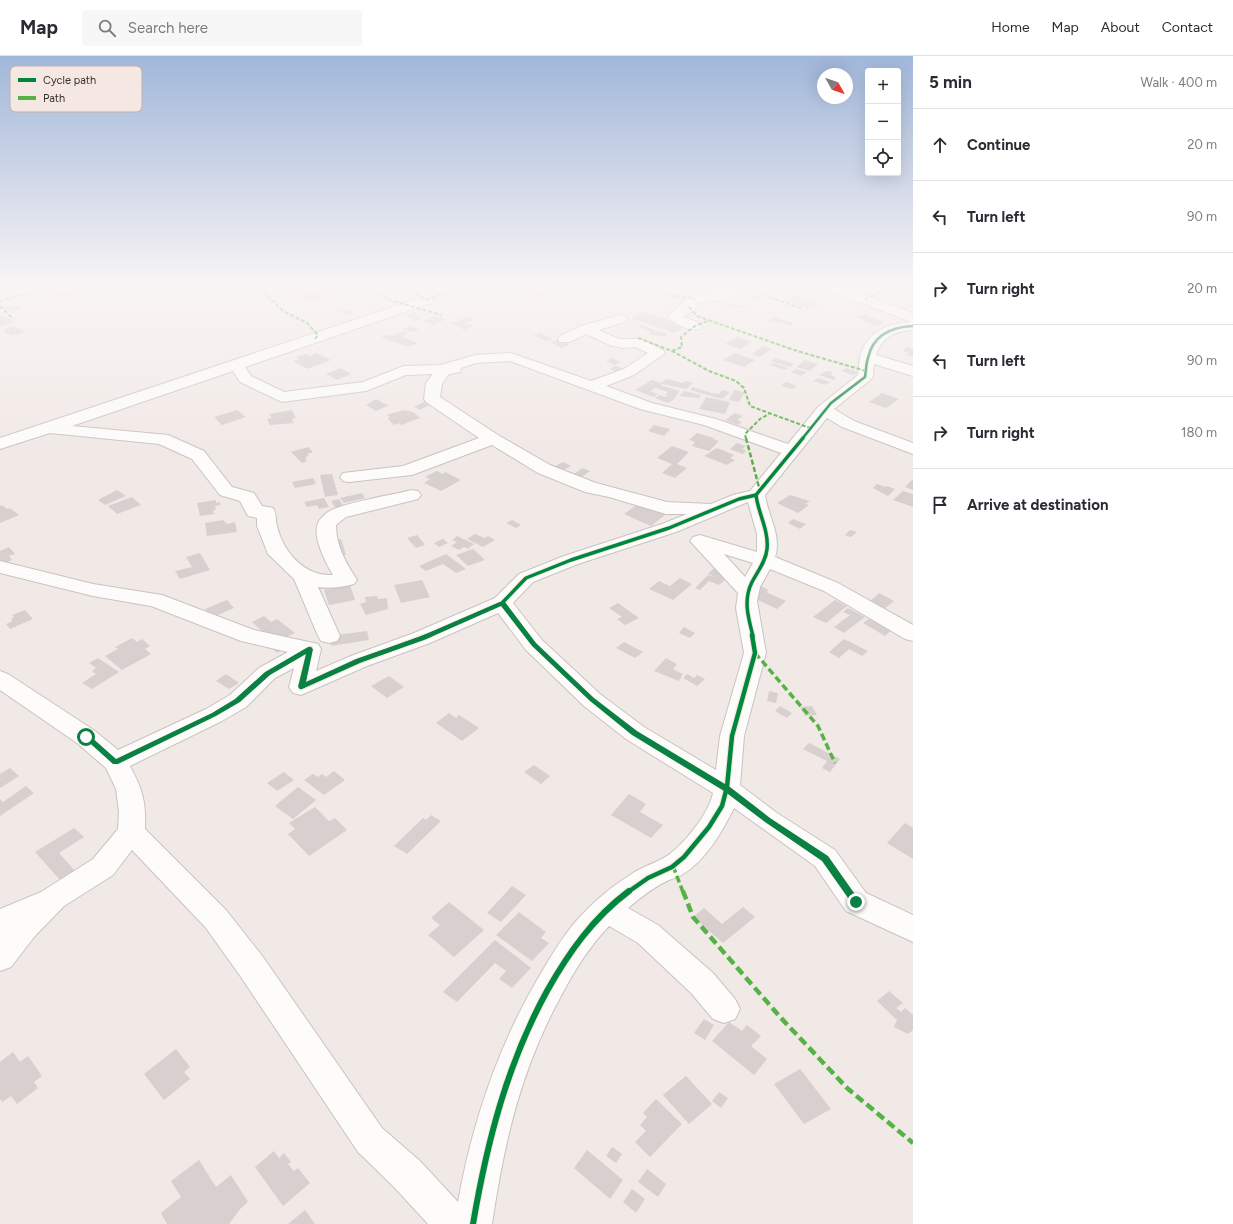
<!DOCTYPE html>
<html lang="en">
<head>
<meta charset="utf-8">
<style>
	:root { --surface:#fff; --page:#f7f7f7; --text:#2b2b33; --muted:#7c7c81; --line:#e1e1e2 }
	body { margin:0; font-family:Figtree,sans-serif; background:var(--page); color:var(--text) }
	.controls { position:absolute; right:12px; top:12px; display:grid; overflow:hidden; border-radius:4px; box-shadow:0 4px 16px #0002 }
	.controls button { width:36px; height:36px; display:grid; place-items:center; padding:0; border:0; border-bottom:1px solid var(--line); background:var(--surface); color:var(--text); font:20px sans-serif }
	.compass { position:absolute; left:817px; top:12px; width:36px; height:36px; border-radius:50%; background:var(--surface); box-shadow:0 4px 16px #0002; rotate:130deg }
	.stop { position:absolute; width:12px; height:12px; margin:-9px; border:3px solid #0b8043; border-radius:50%; background:#fff }
	.stop.end { background:#0b8043; border-color:#fff; box-shadow:0 1px 4px #0008 }
	.list { margin:0; padding:0; list-style:none }
	h2 { display:flex; justify-content:space-between; align-items:center; height:52px; margin:0; padding:0 16px; font-size:17px }
	h2 small { font-size:13px; font-weight:400; color:var(--muted) }
	.list li { display:grid; grid-template-columns:26px 1fr auto; gap:12px; align-items:center; box-sizing:border-box; height:72px; padding:0 16px; border-top:1px solid var(--line) }
	.list b { display:block; font-size:15px; white-space:nowrap }
	.list em { font-size:13px; font-style:normal; color:var(--muted) }
	.icon { flex:none; width:22px; height:22px; fill:none; stroke:currentColor; stroke-width:2; stroke-linecap:round; stroke-linejoin:round }
	.map { position:relative; flex:none; width:913px; height:1168px; overflow:hidden }
	header { display:flex; align-items:center; gap:24px; box-sizing:border-box; height:56px; padding:0 20px; background:var(--surface); border-bottom:1px solid var(--line) }
	header strong { font-size:19px }
	nav { display:flex; gap:22px; margin-inline-start:auto; font-size:14px }
	.search { width:280px; height:36px; background:var(--page); display:flex; align-items:center; gap:10px; box-sizing:border-box; padding:0 14px; border-radius:4px; color:var(--muted); font-size:15px }
	main { display:flex }
	aside { flex:1; background:var(--surface) }
	.map>svg:first-child { display:block }
	.building { fill:#d7d0cf }
	.lines { fill:none; stroke-linecap:round; stroke-linejoin:round }
	.minor-casing { stroke:#c9c3c1; stroke-width:2 }
	.minor { fill:#fdfcfb; fill-rule:evenodd }
	.quiet-far3 { stroke:#56b246; stroke-width:2; stroke-dasharray:4 2; stroke-linecap:butt }
	.quiet-far2 { stroke:#56b246; stroke-width:2.5; stroke-dasharray:5 2.5; stroke-linecap:butt }
	.quiet-far1 { stroke:#56b246; stroke-width:3.5; stroke-dasharray:7 3.5; stroke-linecap:butt }
	.quiet { stroke:#56b246; stroke-width:4.5; stroke-dasharray:9 4.5; stroke-linecap:butt }
	.cycleway-far3-casing { stroke:#f5e7e1; stroke-width:4 }
	.cycleway-far2-casing { stroke:#f5e7e1; stroke-width:5.5 }
	.cycleway-far1-casing { stroke:#f5e7e1; stroke-width:7 }
	.cycleway-casing { stroke:#f5e7e1; stroke-width:8 }
	.cycleway-far3 { stroke:#00873e; stroke-width:2.5 }
	.cycleway-far2 { stroke:#00873e; stroke-width:3.5 }
	.cycleway-far1 { stroke:#00873e; stroke-width:4.5 }
	.cycleway { stroke:#00873e; stroke-width:6 }
	.route { fill:#0b8043 }
	.key { fill:#f5e7e1; stroke:#bcb0ac; stroke-width:1 }
	.key-label { font-size:11px; fill:#37312f }
</style>
</head>
<body>
<header>
<strong>Map</strong>
<div class="search"><svg class="icon" aria-label="search" viewBox="0 0 24 24"><circle cx="10" cy="10" r="6"/><path d="M15 15l6 6"/></svg>Search here</div>
<nav><a>Home</a><a>Map</a><a>About</a><a>Contact</a></nav>
</header>
<main>
<div class="map">
<svg width="913" height="1168" viewBox="0 0 913 1168">
	<rect width="100%" height="100%" fill="#f1e9e6"/>
	<!-- building -->
	<g class="building">
		<path d="M752,231h20l-12,5 -11,-3z"/>
		<path d="M524,232l21,6 -5,3 -21,-7z"/>
		<path d="M68,233h4l12,4 -20,5 -7,-4z"/>
		<path d="M312,235l12,5 -3,1 2,1 -15,4 -8,-5 3,-1 -3,-2z"/>
		<path d="M751,239l12,3 -4,3 -12,-4z"/>
		<path d="M797,239l23,9 -12,5 -24,-9z"/>
		<path d="M727,247l20,4 -1,2 -22,-4z"/>
		<path d="M9,250l3,2 6,-2 4,2 -12,4 -8,-4z"/>
		<path d="M347,253l8,4 -7,2 -9,-3z"/>
		<path d="M415,256l4,2 -3,1 6,4 -7,2 -10,-6z"/>
		<path d="M644,256l28,9 -13,7 -28,-10z"/>
		<path d="M864,258l20,8 -8,4 -21,-9z"/>
		<path d="M4,259l10,7 -14,4v-10z"/>
		<path d="M435,259l11,4 -12,6 -11,-4z"/>
		<path d="M468,261l7,3 -9,3 7,3 -9,4 -14,-7z"/>
		<path d="M774,261l20,6 -3,3 -22,-6z"/>
		<path d="M673,265l15,5 -13,7 -14,-5z"/>
		<path d="M642,269l12,5 14,4 -5,3 -15,-3 3,-2 -13,-5z"/>
		<path d="M14,270l12,6 -14,4 -9,-5 4,-1 -3,-1z"/>
		<path d="M409,270l10,3 -6,3 -10,-3z"/>
		<path d="M403,275l5,1 -6,5 16,6 -10,4 -27,-10 6,-3 4,2z"/>
		<path d="M540,277l13,6 -7,2 -13,-6z"/>
		<path d="M737,281l14,5 -11,7 -15,-5z"/>
		<path d="M560,283l10,6 -9,3 -10,-6z"/>
		<path d="M763,290l9,3 -12,8 -8,-3z"/>
		<path d="M907,291l6,2v8l-6,-2 2,-2 -6,-2z"/>
		<path d="M317,297l14,7 -23,9 -15,-8 7,-2 -4,-2 9,-3 5,2z"/>
		<path d="M735,297l20,7 -11,7 -21,-7z"/>
		<path d="M611,302l9,4 -5,3 -9,-4z"/>
		<path d="M775,302l19,6 -4,3 -19,-6z"/>
		<path d="M805,304l13,4 -8,7 -14,-4z"/>
		<path d="M773,307l15,5 -3,2 -15,-5z"/>
		<path d="M615,310l12,4 -9,5 -6,-2 3,-2 -6,-2z"/>
		<path d="M341,312l10,6 -14,6 -11,-6z"/>
		<path d="M846,312l12,4 -5,3 -12,-4z"/>
		<path d="M796,313l11,3 -6,4 -10,-4z"/>
		<path d="M827,315l5,1 -1,3 5,2 -2,3 -15,-5z"/>
		<path d="M818,322l12,4 -5,3 -12,-4z"/>
		<path d="M666,323l17,4 3,-2 7,2 -7,6 -23,-5 -3,1 20,6 -6,7h2l-8,5 -13,-5 5,-3 6,2 2,-1 -3,-1 3,-3 -13,-4 -5,3 8,3 -4,3 -19,-7 17,-10 9,3z"/>
		<path d="M786,326l11,4 -4,3 -12,-3z"/>
		<path d="M693,331l19,6 7,1 3,-4 8,2 -8,7 -32,-9z"/>
		<path d="M734,334l11,2 -6,10 -10,-2z"/>
		<path d="M684,335l17,4 -2,3 -20,-2z"/>
		<path d="M882,337l17,6 -13,9 -17,-6z"/>
		<path d="M706,341l24,5 -5,12 -26,-5z"/>
		<path d="M376,343l7,4 6,2 -13,6 -10,-6z"/>
		<path d="M427,344l6,3 -13,7 -6,-3z"/>
		<path d="M237,354l9,7 -24,8 -8,-8z"/>
		<path d="M292,354l4,8 -4,1 2,4 -24,2 -3,-6 5,-1 -3,-4z"/>
		<path d="M405,354l8,2 7,6 -19,7 -2,-2 -5,2 -6,-6 2,-3h-3l2,-2z"/>
		<path d="M735,357l8,3 -6,4 5,2 -4,3 -13,-5z"/>
		<path d="M654,369l16,4 -6,7 -16,-5z"/>
		<path d="M697,377l17,5 -1,1 6,2 -10,10 -17,-5 3,-4 -6,-2z"/>
		<path d="M737,387l9,3 -4,3 4,2 -3,3 -13,-5z"/>
		<path d="M672,390l17,6 -12,12 10,4 -12,10 -13,-5 10,-9 -15,-6z"/>
		<path d="M308,391l5,5 -6,2 2,2 -4,1 2,1 -2,1 2,2 -5,2 -11,-11z"/>
		<path d="M717,392l17,7 -4,3 5,2 -8,5 -23,-9z"/>
		<path d="M563,406l8,4 -9,5 -8,-4z"/>
		<path d="M582,412l8,3 -8,6 -8,-3z"/>
		<path d="M437,415l6,3 2,-2 16,8 -20,11 -17,-8 6,-4 -5,-2z"/>
		<path d="M332,418l6,21 -13,2 -5,-22z"/>
		<path d="M313,422l3,6 -21,4 -3,-6z"/>
		<path d="M913,423v11l-8,-3z"/>
		<path d="M877,428l9,3 1,-1 8,3 -7,7 -15,-8z"/>
		<path d="M117,434l9,6 -21,9 -7,-5z"/>
		<path d="M903,435l10,3v13l-20,-7z"/>
		<path d="M362,437l3,5 -21,5 -4,-5z"/>
		<path d="M790,439l20,6 -5,3 4,1 -11,8 -21,-10z"/>
		<path d="M132,441l9,8 -24,9 -9,-8z"/>
		<path d="M324,442l5,9 -10,2 -2,-4 -10,2 -3,-5z"/>
		<path d="M339,443l5,8 -8,2 -5,-8z"/>
		<path d="M216,444v3l4,-1v3l-5,1 1,4h-3l1,4 -14,2 -3,-13z"/>
		<path d="M638,448l27,11 -14,11 -27,-12z"/>
		<path d="M2,449l5,4 3,-1 9,7 -19,8v-17z"/>
		<path d="M793,463l13,5 -6,5 -12,-6z"/>
		<path d="M223,464l4,4 8,-2 2,10 -30,4 -2,-13z"/>
		<path d="M512,464l9,5 -5,3 -10,-5z"/>
		<path d="M850,474l7,2 -6,5 -6,-2z"/>
		<path d="M475,478l10,4 3,-2 7,4 -12,7 -16,-8z"/>
		<path d="M417,479l8,10 -9,3 -9,-10z"/>
		<path d="M457,480l17,8 -6,5 -4,-2 -5,3 -8,-4 6,-4 -5,-2z"/>
		<path d="M341,483l5,16 -11,2 -5,-17z"/>
		<path d="M443,483l5,4 -9,4 -5,-4z"/>
		<path d="M9,491l6,7 -6,2 3,4 -12,5v-14z"/>
		<path d="M473,493l12,11 -17,6 -12,-11z"/>
		<path d="M200,497l10,17 -30,9 -5,-8 17,-4 -6,-10z"/>
		<path d="M446,498l20,15 -10,4 -13,-9 -17,7 -7,-5z"/>
		<path d="M717,509l13,11 -11,9 -10,-4 -9,9 -5,-2 13,-13 7,2 -7,-3z"/>
		<path d="M680,522l12,6 -19,16 -24,-11 10,-8 11,5z"/>
		<path d="M422,524l8,17 -29,6 -7,-18z"/>
		<path d="M350,529l5,15 -26,5 -5,-15z"/>
		<path d="M759,529l10,5 -3,2 20,9 -9,8 -30,-14z"/>
		<path d="M879,537l15,8 -16,13 -8,-13z"/>
		<path d="M377,540l1,3 9,-1 1,11 -22,6 -6,-11 6,-2 -1,-5z"/>
		<path d="M227,544l7,8 -21,9 -8,-8z"/>
		<path d="M835,544l12,6 -21,17 -13,-6z"/>
		<path d="M618,547l21,15 -14,7 -8,-6 5,-2 -13,-9z"/>
		<path d="M848,552l17,9 -21,16 -10,-6 16,-12 -7,-3z"/>
		<path d="M25,554l8,9 -23,10 -4,-5 7,-3 -2,-2 3,-2 -2,-2z"/>
		<path d="M264,560l7,6 6,-3 18,14 -17,8 9,7 -10,5 -17,-17 5,-2 -13,-12z"/>
		<path d="M869,563l22,11 -6,6 -22,-13z"/>
		<path d="M684,571l11,6 -5,5 -11,-5z"/>
		<path d="M367,575l2,9 -38,6 -2,-10z"/>
		<path d="M132,582l5,4 5,-3 8,7 -5,3 6,5 -29,16 -17,-14 13,-7 -3,-2z"/>
		<path d="M844,583l24,12 -6,5 -13,-7 -10,9 -10,-6z"/>
		<path d="M624,586l19,10 -8,6 -19,-10z"/>
		<path d="M98,602l21,14 -27,17 -10,-6 14,-9 -4,-3 4,-3 -7,-5z"/>
		<path d="M666,602l11,6 -4,5 10,5 -4,7 -25,-10z"/>
		<path d="M226,618l13,9 -10,6 -13,-8z"/>
		<path d="M687,618l7,4 3,-3 8,4 -8,7 -14,-8z"/>
		<path d="M389,620l15,11 -17,11 -16,-12z"/>
		<path d="M769,635l9,2 -2,10 -9,-2z"/>
		<path d="M780,650l12,7 -5,5 -12,-7z"/>
		<path d="M812,650l5,9 -12,1 -5,-9z"/>
		<path d="M449,657l7,5 3,-3 20,13 -17,13 -26,-18z"/>
		<path d="M809,687l31,16 -10,13 -8,-4 5,-7 -24,-12z"/>
		<path d="M534,709l16,11 -9,8 -17,-12z"/>
		<path d="M10,712l9,8 -19,12v-14z"/>
		<path d="M334,715l11,9 -21,15 -20,-15 9,-6 5,3 4,-3 4,3z"/>
		<path d="M284,716l10,8 -17,11 -10,-8z"/>
		<path d="M26,730l8,7 -34,23v-17l3,3z"/>
		<path d="M298,731l18,13 -23,19 -18,-13z"/>
		<path d="M629,738l17,10 -6,8 23,13 -12,13 -40,-23z"/>
		<path d="M315,751l14,14 6,-3 12,12 -38,26 -21,-22 7,-5 -6,-6z"/>
		<path d="M431,759l10,6 -34,33 -13,-8 29,-28 3,2z"/>
		<path d="M905,767l8,5v31l-26,-16z"/>
		<path d="M74,772l10,9 -25,16 17,19 -15,9 -26,-29z"/>
		<path d="M512,830l14,9 -25,27 -14,-9z"/>
		<path d="M449,846l35,28 -30,27 -26,-22 12,-10 -9,-7z"/>
		<path d="M743,851l12,10 -32,26 -30,-26 11,-9 18,16z"/>
		<path d="M519,856l27,20 -5,6 8,5 -17,18 -36,-26z"/>
		<path d="M495,884l36,28 -19,20 -13,-9 7,-8 -11,-8 -38,39 -14,-10z"/>
		<path d="M889,935l14,12 -7,5 5,4 4,-4 8,7v15l-5,4 -14,-7 3,-7 -20,-19z"/>
		<path d="M704,963l10,6 -9,15 -11,-7z"/>
		<path d="M729,966l13,9 5,-6 14,11 -10,10 16,13 -13,16 -42,-34z"/>
		<path d="M176,993l14,18 -6,5 6,7 -26,21 -20,-26z"/>
		<path d="M13,996l7,10 8,-6 14,20 -8,6 4,6 -21,16 -6,-8 -9,6 -2,-3v-37z"/>
		<path d="M800,1013l31,40 -27,15 -30,-40z"/>
		<path d="M686,1020l26,28 -23,20 -26,-29z"/>
		<path d="M719,1036l9,6 -7,10 -9,-7z"/>
		<path d="M656,1043l26,25 -32,33 -15,-15 11,-11 -6,-6 7,-8 -4,-4z"/>
		<path d="M612,1091l10,7 -6,9 -10,-7z"/>
		<path d="M587,1094l36,30 -13,19 -36,-31z"/>
		<path d="M274,1095l5,7 5,-5 7,9 -3,2 6,7 4,-3 12,15 -27,23 -28,-39z"/>
		<path d="M199,1104l17,27 15,-12 17,27 -7,6 -12,16h-62l-6,-11 20,-16 -10,-16z"/>
		<path d="M647,1113l19,15 -8,13 -20,-15z"/>
		<path d="M632,1133l13,10 -9,14 -13,-11z"/>
		<path d="M305,1154l10,14h-27z"/>
	</g>
	<g class="lines">
		<defs>
			<g id="minor">
				<path d="M728,231h17l-22,13 -25,3 -4,7 -11,7 17,6 2,3 -2,3c-10,2 -26,-4 -32,-12 5,-8 15,-12 20,-20l27,-4z"/>
				<path d="M826,231h18l69,26v17c-18,1 -31,7 -37,25l37,11v10l-39,-12 -1,13 -3,3 -36,29 20,12 59,22v11l-71,-27 -15,-9 -62,77c3,21 17,41 10,62l63,26 75,42v16l-8,-2 -81,-48 -54,-22 -10,18 -3,14 9,52 -22,83 -4,49 37,28 58,37 31,43 47,22v27l-67,-31 -31,-45 -81,-58c-12,24 -28,52 -51,66 -4,3 -9,4 -14,6 -15,7 -28,17 -41,28l30,17 55,48 22,26 5,10 -5,10 -11,4 -11,-4 -22,-26 -53,-50 -29,-17c-20,21 -35,45 -48,70 -40,73 -57,146 -69,228h-64l-34,-37 -36,-35 -117,-175 -35,-49 -74,-78 -19,25 -49,31 -29,30 -24,31 -11,4v-62l41,-17 52,-33 25,-30 1,-17 -3,-23 -10,-21 -29,-25 -77,-53v-19l8,3 87,57 23,19 88,-41 24,-14 29,-27 29,-16 -47,-11 -90,-35 -58,-10 -93,-23v-12l93,23 69,11 92,35 64,14 3,5 -5,22 35,-15 63,-23 81,-35 24,-24 45,-18 98,-32 25,-10h-21l-57,-17 -24,-5 -47,-19 -46,-28 -80,30 -63,7 -6,-1 -3,-4 3,-4 60,-7 76,-28 -53,-36 -2,-3 2,-16 7,-9 -27,1 -40,16 -84,11 -42,-20 -7,-11 -161,55 96,9 36,16 28,36 22,6 8,13 11,2c4,6 2,11 4,18 6,26 28,51 56,49 -7,-12 -21,-38 -15,-52 2,-5 11,-13 16,-14 24,-9 53,-13 78,-19l6,1 3,4 -3,4 -72,18 -10,8c0,21 10,38 21,55l-3,4c-11,3 -25,5 -36,3l22,49 -3,5 -8,2 -8,-2 -3,-5 -24,-57 -26,-25 -11,-28v-8l-9,-2 -8,-15 -20,-6 -28,-36 -33,-15 -109,-11 -50,16v-11l426,-142 5,1 2,3 -2,3 -186,64 6,9 33,16 79,-10 41,-16 37,-1 34,-10 36,-2 80,28 33,-12 24,-16 -13,-6 -12,1 -11,-2 -26,-12 -16,8h-10l-2,-3 2,-3 21,-10 39,-11 5,1 2,3 -2,3 -27,8 21,9h23l21,11 2,3 -31,22 -28,11 46,17 64,16 72,25 30,-37 40,-32c1,-6 1,-13 2,-19 7,-24 28,-33 52,-34l-85,-32zM510,305l130,48 64,16 77,28 -31,38 -17,4 -22,9 -44,-2 -71,-19 -46,-18 -52,-30 -58,-38 2,-13 7,-10 11,-2 1,-4 15,-5zM748,446l9,32v18l-57,-17 -7,2 -3,4 48,52 -2,15 8,45 -24,83 -4,34 -72,-43 -44,-33 -58,-54 -29,-37 20,-21 45,-18 98,-32zM724,498l29,9 -8,14zM498,557l28,37 58,56 42,33 87,54c-4,21 -32,56 -51,66 -10,5 -22,9 -32,16 -19,12 -38,28 -53,45 -16,18 -28,40 -40,60 -40,69 -65,144 -79,222l-38,-41 -38,-33 -119,-171 -37,-47 -81,-81c1,-28 -2,-38 -15,-63l92,-45 24,-14 29,-29 19,-10 -5,19 4,6 8,2 66,-29 63,-23z"/>
			</g>
		</defs>
		<!-- minor casing -->
		<use href="#minor" class="minor-casing"/>
		<!-- minor -->
		<use href="#minor" class="minor"/>
		<!-- quiet-far3 -->
		<g class="quiet-far3">
			<path d="M259,231l24,24 24,12 11,12 -3,4"/>
			<path d="M367,231l26,14 48,14"/>
			<path d="M406,231l20,13 37,-13"/>
			<path d="M664,231l1,6 4,2 27,4"/>
			<path d="M741,231l62,22"/>
			<path d="M865,244l21,-13"/>
			<path d="M0,245l50,-14"/>
			<path d="M0,250l13,13"/>
			<path d="M689,251l8,9 97,34 72,21"/>
			<path d="M638,282l34,13 37,20 27,10 8,7 6,18 60,22"/>
			<path d="M672,295l10,-4 -1,-10 14,-11 15,-6"/>
			<path d="M746,383l-1,-5 15,-15 9,-5"/>
		</g>
		<!-- quiet-far2 -->
		<path class="quiet-far2" d="M746,382l14,53"/>
		<!-- quiet-far1 -->
		<g class="quiet-far1">
			<path d="M755,597l63,73 17,37"/>
			<path d="M673,810l10,26"/>
		</g>
		<!-- quiet -->
		<path class="quiet" d="M683,835l10,26 88,101 66,70 66,55"/>
		<defs>
			<path id="cycleway-far3" d="M802,383l29,-36 34,-26c1,-6 1,-13 3,-19 5,-23 23,-31 45,-32"/>
			<g id="cycleway-far2">
				<path d="M427,580l75,-33 24,-25 45,-18 98,-32 70,-29 17,-4"/>
				<path d="M753,580c-5,-19 -10,-36 -1,-54 6,-11 14,-21 15,-33 2,-19 -9,-36 -11,-54l47,-57"/>
			</g>
			<g id="cycleway-far1">
				<path d="M310,593l-9,38 58,-26 71,-26"/>
				<path d="M628,836l20,-14 24,-11 12,-10 25,-30 13,-21 5,-19 5,-51 23,-83 -3,-18"/>
			</g>
			<path id="cycleway" d="M473,1168c14,-82 34,-160 74,-233 22,-39 46,-73 82,-100"/>
		</defs>
		<!-- cycleway-far3 casing -->
		<use href="#cycleway-far3" class="cycleway-far3-casing"/>
		<!-- cycleway-far2 casing -->
		<use href="#cycleway-far2" class="cycleway-far2-casing"/>
		<!-- cycleway-far1 casing -->
		<use href="#cycleway-far1" class="cycleway-far1-casing"/>
		<!-- cycleway casing -->
		<use href="#cycleway" class="cycleway-casing"/>
		<!-- cycleway-far3 -->
		<use href="#cycleway-far3" class="cycleway-far3"/>
		<!-- cycleway-far2 -->
		<use href="#cycleway-far2" class="cycleway-far2"/>
		<!-- cycleway-far1 -->
		<use href="#cycleway-far1" class="cycleway-far1"/>
		<!-- cycleway -->
		<use href="#cycleway" class="cycleway"/>
	</g>
	<!-- sky -->
	<linearGradient id="sky" x2="0" y2="1"><stop stop-color="#a1b7da"/><stop offset="0.58" stop-color="#f9f5f4"/><stop offset="1" stop-color="#f9f5f4" stop-opacity="0"/></linearGradient>
	<rect width="913" height="395" fill="url(#sky)"/>
	<!-- route -->
	<path class="route" d="M500,546h5l31,41 58,55 43,33 93,56 40,31 58,38 31,44v5h-6l-31,-44 -57,-39 -41,-31 -92,-56 -42,-34 -58,-55 -31,-40 -77,34 -63,22 -60,27 -3,-2 8,-33 -36,21 -30,27 -24,14 -98,48h-5l-30,-27 1,-2h5l27,24 96,-46 23,-14 30,-27 43,-25 5,2 -7,33 50,-23 63,-22z"/>
	<!-- legend -->
	<rect x="10" y="10" width="132" height="46" rx="6" class="key"/>
	<rect x="18" y="22" width="18" height="4" fill="#00873e"/>
	<rect x="18" y="40" width="18" height="4" fill="#56b246"/>
	<g class="key-label">
		<text x="43" y="28">Cycle path</text>
		<text x="43" y="46">Path</text>
	</g>
</svg>
<div class="controls">
<button>+</button>
<button>−</button>
<button><svg class="icon" aria-label="locate" viewBox="0 0 24 24"><circle cx="12" cy="12" r="6"/><path d="M12 2v4M12 18v4M2 12h4M18 12h4"/></svg></button>
</div>
<svg class="compass" viewBox="-18 -18 36 36"><path d="M0-13l5 13h-10z" fill="#e53935"/><path d="M0 13l5-13h-10z" fill="#7c7c81"/></svg>
<div class="stop" style="left:86px;top:681px"></div>
<div class="stop end" style="left:856px;top:846px"></div>
</div>
<aside>
<h2>5 min<small>Walk · 400 m</small></h2>
<ul class="list">
<li><svg class="icon" aria-label="ahead" viewBox="0 0 24 24"><path d="M12 20V5M6 11l6-6 6 6"/></svg><div><b>Continue</b></div><em>20 m</em></li>
<li><svg class="icon" aria-label="left" viewBox="0 0 24 24"><path d="M17 20v-9H6M10 6l-5 5 5 5"/></svg><div><b>Turn left</b></div><em>90 m</em></li>
<li><svg class="icon" aria-label="right" viewBox="0 0 24 24"><path d="M7 20v-9h11M14 6l5 5-5 5"/></svg><div><b>Turn right</b></div><em>20 m</em></li>
<li><svg class="icon" aria-label="left" viewBox="0 0 24 24"><path d="M17 20v-9H6M10 6l-5 5 5 5"/></svg><div><b>Turn left</b></div><em>90 m</em></li>
<li><svg class="icon" aria-label="right" viewBox="0 0 24 24"><path d="M7 20v-9h11M14 6l5 5-5 5"/></svg><div><b>Turn right</b></div><em>180 m</em></li>
<li><svg class="icon" aria-label="arrive" viewBox="0 0 24 24"><path d="M6 21V4h12l-3 4 3 4H6"/></svg><div><b>Arrive at destination</b></div></li>
</ul>
</aside>
</main>
</body>
</html>
